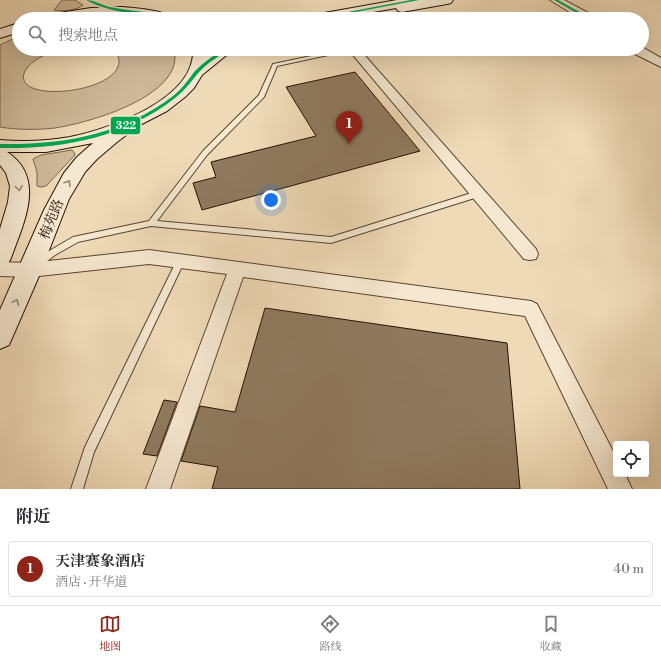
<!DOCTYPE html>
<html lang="zh">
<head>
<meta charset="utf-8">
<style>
	:root { --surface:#fff; --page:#f7f7f7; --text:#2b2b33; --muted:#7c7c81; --line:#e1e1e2; --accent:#8f2418 }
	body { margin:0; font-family:"Libre Bodoni","Noto Serif SC",serif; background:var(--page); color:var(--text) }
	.controls { position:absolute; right:12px; bottom:12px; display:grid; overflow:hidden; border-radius:4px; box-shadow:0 4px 16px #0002 }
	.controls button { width:36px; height:36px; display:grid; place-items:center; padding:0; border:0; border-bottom:1px solid var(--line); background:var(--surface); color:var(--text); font:20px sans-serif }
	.you { position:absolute; left:271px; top:200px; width:14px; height:14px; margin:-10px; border:3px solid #fff; border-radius:50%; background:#1a73e8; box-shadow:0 0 0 6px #1a73e833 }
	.badge { display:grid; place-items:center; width:26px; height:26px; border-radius:50%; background:var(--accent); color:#fff; font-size:13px; font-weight:700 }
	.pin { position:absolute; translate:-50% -33px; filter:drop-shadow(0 1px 2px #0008) }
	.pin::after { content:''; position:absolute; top:21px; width:14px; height:12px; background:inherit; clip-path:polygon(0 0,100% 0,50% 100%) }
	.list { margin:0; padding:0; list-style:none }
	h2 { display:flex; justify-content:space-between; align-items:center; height:52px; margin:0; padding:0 16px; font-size:17px }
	h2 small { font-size:13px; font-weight:400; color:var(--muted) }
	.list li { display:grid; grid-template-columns:26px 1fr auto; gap:12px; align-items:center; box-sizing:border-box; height:56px; margin:0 8px 8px; padding:0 8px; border:1px solid var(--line); border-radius:4px }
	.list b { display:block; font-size:15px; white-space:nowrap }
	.list p { margin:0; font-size:13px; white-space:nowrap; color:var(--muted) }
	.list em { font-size:13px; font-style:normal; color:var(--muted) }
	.icon { flex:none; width:22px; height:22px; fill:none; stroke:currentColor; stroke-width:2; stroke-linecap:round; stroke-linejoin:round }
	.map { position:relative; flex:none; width:661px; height:489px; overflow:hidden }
	.search { position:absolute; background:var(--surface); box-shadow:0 4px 16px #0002; left:12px; right:12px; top:12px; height:44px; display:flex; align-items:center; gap:10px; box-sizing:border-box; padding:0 14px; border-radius:22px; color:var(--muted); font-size:15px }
	.sheet { height:116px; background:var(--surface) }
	nav { display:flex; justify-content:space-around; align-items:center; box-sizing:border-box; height:56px; border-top:1px solid var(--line); background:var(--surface); font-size:11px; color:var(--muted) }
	nav a { display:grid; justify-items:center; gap:2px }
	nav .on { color:var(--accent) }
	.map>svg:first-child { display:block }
	.green { fill:#cdb898; stroke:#7a654c }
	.building { fill:#8f7a5f; stroke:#281200 }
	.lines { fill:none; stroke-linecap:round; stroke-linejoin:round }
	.service-casing { stroke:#5a442e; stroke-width:2 }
	.minor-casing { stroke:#5a442e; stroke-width:2 }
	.tertiary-casing { stroke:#5a442e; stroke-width:2 }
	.secondary-casing { stroke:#281200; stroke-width:2 }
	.service { fill:#f5e7d0; fill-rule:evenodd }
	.minor { fill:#f5e7d0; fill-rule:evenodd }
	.tertiary { fill:#f5e7d0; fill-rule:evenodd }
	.secondary { fill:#f5e7d0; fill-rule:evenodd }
	.bus-1-casing { stroke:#f5e7d0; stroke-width:3 }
	.bus-1 { fill:#00a651; fill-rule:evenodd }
	.oneway { stroke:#998772 }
	.labels { text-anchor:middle; stroke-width:3.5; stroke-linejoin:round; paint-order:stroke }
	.street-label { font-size:14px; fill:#281200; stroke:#f5e7d0 }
	.line-badge { stroke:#f5e7d0; stroke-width:1.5 }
	.badge-label { font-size:11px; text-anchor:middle; font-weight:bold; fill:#fff }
</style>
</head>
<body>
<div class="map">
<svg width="661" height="489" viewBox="0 0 661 489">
	<rect width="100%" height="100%" fill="#efdab7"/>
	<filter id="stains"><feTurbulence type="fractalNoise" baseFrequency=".005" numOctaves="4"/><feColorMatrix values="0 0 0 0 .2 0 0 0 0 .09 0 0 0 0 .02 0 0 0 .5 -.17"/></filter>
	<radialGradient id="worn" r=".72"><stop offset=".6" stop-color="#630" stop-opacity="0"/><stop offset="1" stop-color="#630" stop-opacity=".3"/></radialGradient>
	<!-- green -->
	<g class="green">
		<path d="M62,0h13l8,5c-5,5 -22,7 -29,5z"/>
		<path d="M19,36v13h42c-13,4 -29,10 -36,22 -17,35 106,22 93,-15l-9,-7h65c12,47 -86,74 -119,79 -18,2 -37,2 -55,-1v-82z"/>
		<path d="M72,150l2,2 1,3 -29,31 -5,1 -4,-1v-14l-4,-13 8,-4z"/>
	</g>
	<!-- building -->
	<g class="building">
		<path d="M355,72l65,79 -218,59 -9,-27 23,-6 -5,-15 105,-26 -30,-49z"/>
		<path d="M265,308l242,35 13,146h-308l6,-22 -37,-6 19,-55 35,6z"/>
		<path d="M164,400l13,2 -20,54 -14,-2z"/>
	</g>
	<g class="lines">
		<defs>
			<g id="service">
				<path d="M345,49h11l-79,17 -13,31 -57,58 -50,66 174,16 147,-46 4,3 -1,2 -150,47 -180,-17 -73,16 -23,13 -13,10h-6l-1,-2 1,-2 13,-10 24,-14 76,-16 54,-70 56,-56 14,-31z"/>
				<path d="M180,259l3,1 1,2 -90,190 -11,37h-12l14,-42 91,-185 1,-2z"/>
			</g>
			<g id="minor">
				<path d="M348,49h11l177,200 2,5 -2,5 -6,1 -6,-1z"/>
				<path d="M149,250l382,51 6,3 79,153v17h9l7,15h-24l-83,-173 -282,-39 -73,212h-24l81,-215 -78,-10 -119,13 -30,-1v-14l30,1z"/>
			</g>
			<g id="tertiary">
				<path d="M550,0h14l30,16 2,3h-15z"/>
				<path d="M642,47l19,11v9l-30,-15 -1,-3h12z"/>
			</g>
			<g id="secondary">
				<path d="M397,0h56l-2,3 -4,1 -45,8 -4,-1 -2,-3 -62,11h-28l2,-3 5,-1z"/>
				<path d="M122,7c11,1 45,3 52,12h-21l-16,-3 -31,-2 -42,5h-26l2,-3 51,-8z"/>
				<path d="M19,23v9l-19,6v-9z"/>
				<path d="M193,49h14l1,7 9,-7h17l-32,26 -8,13 -9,9 -18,14 -29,15 -21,16 -20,17 -12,13 -16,27 -30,77 -30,69 -9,4v-39l44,-100 20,-37 13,-16 16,-14 -47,9h-39c40,26 16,72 4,106l-3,6 -8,3v-38l8,-27 2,-16 -4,-13 -6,-8v-25c24,2 47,1 70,-3 40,-8 126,-38 123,-88z"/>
			</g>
		</defs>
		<!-- service casing -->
		<use href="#service" class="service-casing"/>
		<!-- minor casing -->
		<use href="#minor" class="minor-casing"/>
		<!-- tertiary casing -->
		<use href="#tertiary" class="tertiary-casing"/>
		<!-- secondary casing -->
		<use href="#secondary" class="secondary-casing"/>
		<!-- service -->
		<use href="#service" class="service"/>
		<!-- minor -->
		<use href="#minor" class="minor"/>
		<!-- tertiary -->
		<use href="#tertiary" class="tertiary"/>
		<!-- secondary -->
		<use href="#secondary" class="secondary"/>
		<defs>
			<g id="bus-1">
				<path d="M86,0c8,0 16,5 24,7 18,4 43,4 59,12h-6c-24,-6 -55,-6 -77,-19z"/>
				<path d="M411,0h8l-100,19h-8z"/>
				<path d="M554,0h4l34,19h-5z"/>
				<path d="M224,49h5c-9,7 -19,12 -27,20 -9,9 -16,21 -27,29 -51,40 -112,51 -175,50v-4c63,1 122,-9 173,-48 9,-7 15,-16 22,-25 9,-9 19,-16 29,-22z"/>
			</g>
		</defs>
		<!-- bus-1 casing -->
		<use href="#bus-1" class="bus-1-casing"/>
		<!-- bus-1 -->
		<use href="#bus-1" class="bus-1"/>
	</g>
	<!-- one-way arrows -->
	<defs><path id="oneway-chevron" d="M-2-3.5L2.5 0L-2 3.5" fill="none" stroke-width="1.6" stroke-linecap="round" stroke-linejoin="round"/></defs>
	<g class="oneway">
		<use href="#oneway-chevron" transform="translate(68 183) rotate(-58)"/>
		<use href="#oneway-chevron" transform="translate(19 188) rotate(83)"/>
		<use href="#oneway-chevron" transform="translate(16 302) rotate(-66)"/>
	</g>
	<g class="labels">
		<!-- street labels -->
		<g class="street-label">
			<text transform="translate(51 219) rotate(-68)" y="5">梅苑路</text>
		</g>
	</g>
	<rect class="line-badge" x="110" y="116" width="31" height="19" rx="4" fill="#00a651"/>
	<g class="badge-label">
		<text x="126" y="129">322</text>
	</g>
	<rect width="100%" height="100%" filter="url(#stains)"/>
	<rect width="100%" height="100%" fill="url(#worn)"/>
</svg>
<div class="controls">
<button><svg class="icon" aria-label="locate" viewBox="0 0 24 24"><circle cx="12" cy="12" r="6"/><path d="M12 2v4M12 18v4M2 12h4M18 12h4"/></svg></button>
</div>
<div class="you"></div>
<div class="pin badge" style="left:349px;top:144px">1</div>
<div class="search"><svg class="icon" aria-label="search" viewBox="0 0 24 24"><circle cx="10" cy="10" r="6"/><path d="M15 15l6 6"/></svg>搜索地点</div>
</div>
<section class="sheet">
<h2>附近<small></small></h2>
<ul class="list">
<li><span class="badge">1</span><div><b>天津赛象酒店</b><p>酒店 · 开华道</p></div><em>40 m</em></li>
</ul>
</section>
<nav>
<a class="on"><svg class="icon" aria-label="map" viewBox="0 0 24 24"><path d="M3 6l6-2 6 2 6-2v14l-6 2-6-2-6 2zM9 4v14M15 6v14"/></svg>地图</a>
<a><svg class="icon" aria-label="directions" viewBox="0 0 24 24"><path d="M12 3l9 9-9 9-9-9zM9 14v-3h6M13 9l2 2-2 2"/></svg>路线</a>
<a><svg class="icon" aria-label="saved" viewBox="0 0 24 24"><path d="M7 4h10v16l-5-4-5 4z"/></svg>收藏</a>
</nav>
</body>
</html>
